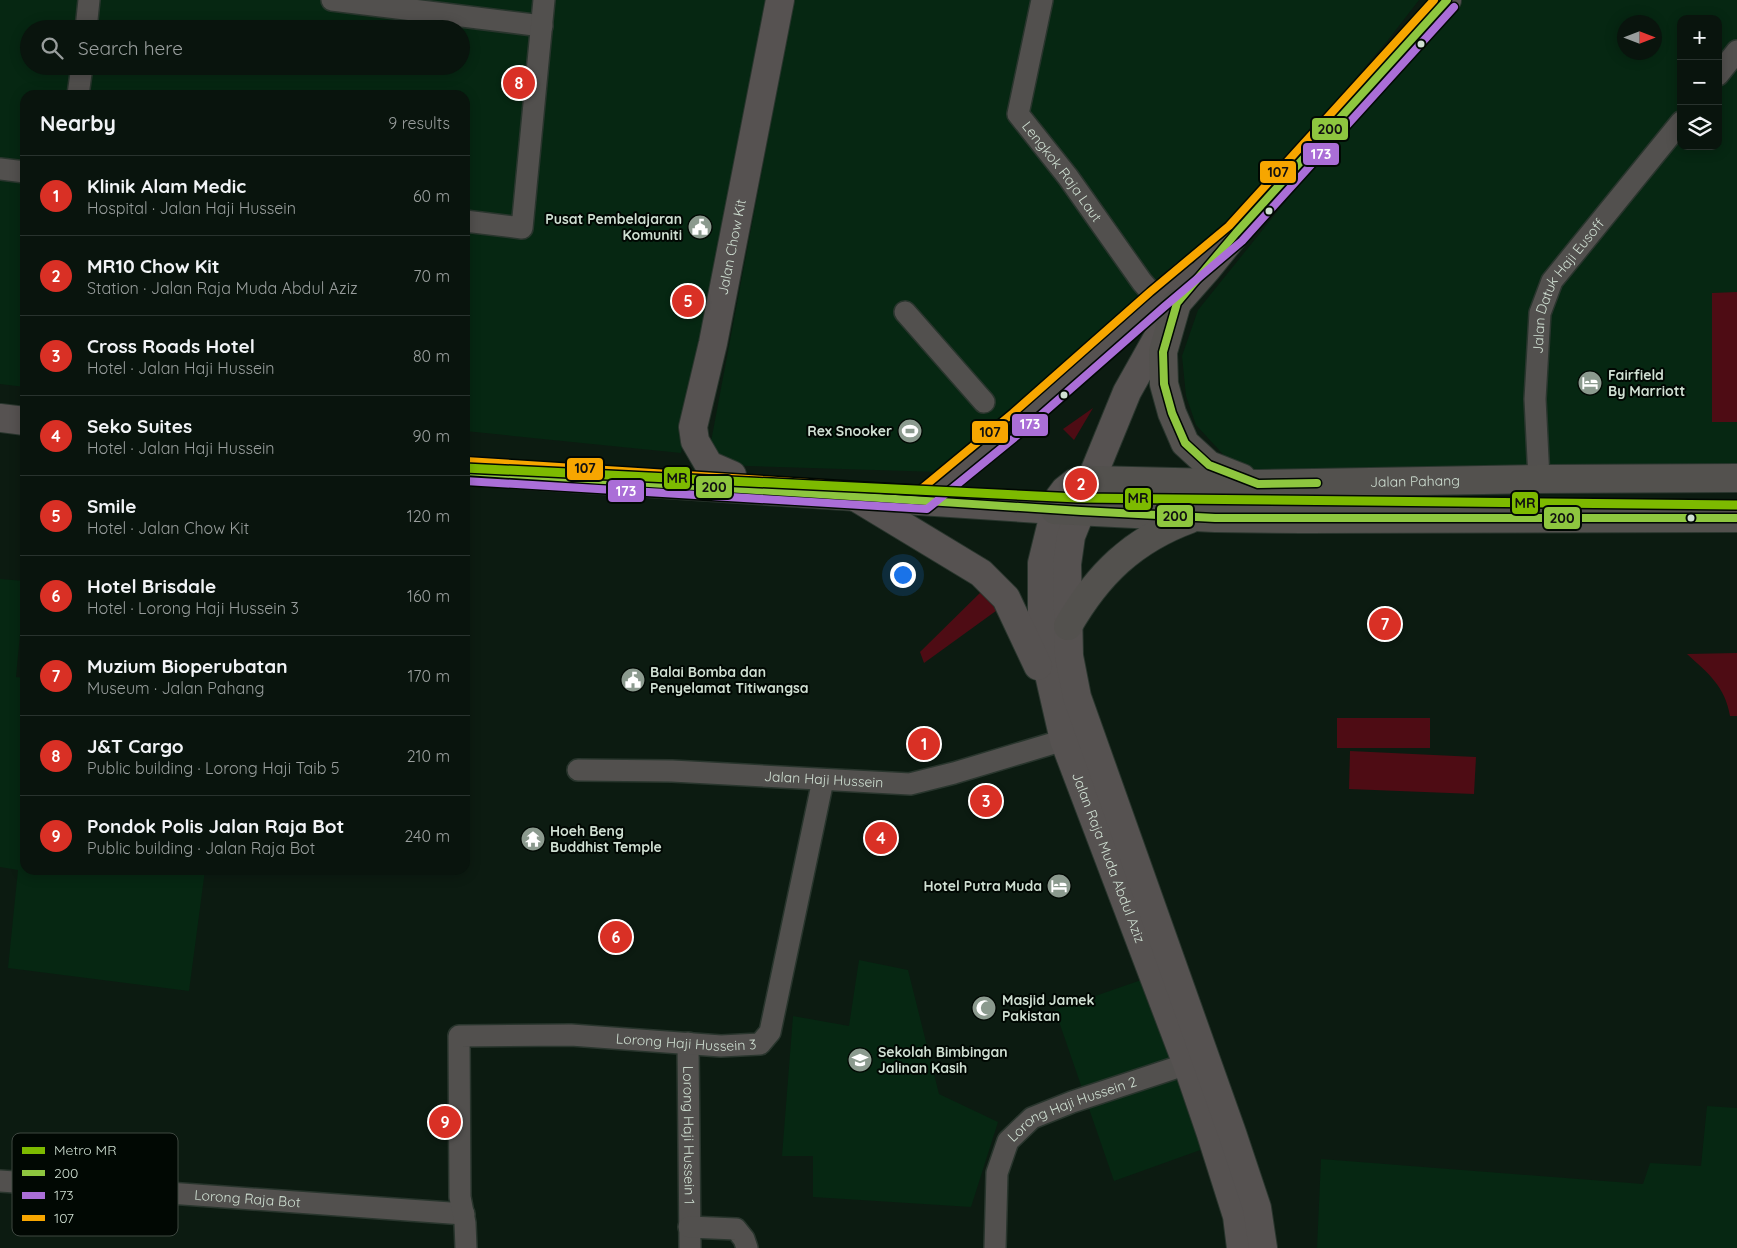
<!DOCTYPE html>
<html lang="en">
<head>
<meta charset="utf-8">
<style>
	:root { --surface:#09140d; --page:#121d16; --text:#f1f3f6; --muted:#999e9d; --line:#29332e; --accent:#d93025 }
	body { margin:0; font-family:Quicksand,sans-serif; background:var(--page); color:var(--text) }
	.controls { position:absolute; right:15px; top:15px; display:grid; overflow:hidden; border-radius:10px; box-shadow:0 2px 12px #0003 }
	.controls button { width:45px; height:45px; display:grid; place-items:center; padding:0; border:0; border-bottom:1px solid var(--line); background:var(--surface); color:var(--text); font:25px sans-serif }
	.compass { position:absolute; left:1617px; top:15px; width:45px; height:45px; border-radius:50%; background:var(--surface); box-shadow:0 2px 12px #0003; rotate:90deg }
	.you { position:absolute; left:902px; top:574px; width:18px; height:18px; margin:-12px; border:4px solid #fff; border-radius:50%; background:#1a73e8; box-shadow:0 0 0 8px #1a73e833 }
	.badge { display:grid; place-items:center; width:32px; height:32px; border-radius:50%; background:var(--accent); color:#fff; font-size:16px; font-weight:700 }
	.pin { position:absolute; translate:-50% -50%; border:2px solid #fff; box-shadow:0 1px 5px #0006 }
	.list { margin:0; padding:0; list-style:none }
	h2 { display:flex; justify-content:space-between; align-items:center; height:65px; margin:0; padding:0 20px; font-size:21px }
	h2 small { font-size:16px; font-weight:400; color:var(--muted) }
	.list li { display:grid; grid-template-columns:32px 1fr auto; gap:15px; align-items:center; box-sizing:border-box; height:80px; padding:0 20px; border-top:1px solid var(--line) }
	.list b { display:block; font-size:19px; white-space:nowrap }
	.list p { margin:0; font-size:16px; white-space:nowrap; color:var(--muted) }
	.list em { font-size:16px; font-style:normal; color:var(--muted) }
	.icon { flex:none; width:28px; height:28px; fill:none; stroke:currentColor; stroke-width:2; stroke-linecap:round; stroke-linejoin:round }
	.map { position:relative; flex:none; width:1737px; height:1248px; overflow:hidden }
	.search { position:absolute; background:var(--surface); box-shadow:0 2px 12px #0003; left:20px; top:20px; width:450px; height:55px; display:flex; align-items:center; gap:12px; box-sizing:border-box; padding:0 18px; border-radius:28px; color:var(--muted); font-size:19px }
	.panel { position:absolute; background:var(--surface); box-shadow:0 2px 12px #0003; left:20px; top:90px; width:450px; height:785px; border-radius:15px }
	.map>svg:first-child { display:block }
	.built { fill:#062712; fill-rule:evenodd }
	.green { fill:#4e0c14 }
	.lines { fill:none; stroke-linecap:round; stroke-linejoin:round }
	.street-casing { stroke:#29352d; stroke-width:24 }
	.secondary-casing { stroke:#29352d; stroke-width:30 }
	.primary-casing { stroke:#29352d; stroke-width:30 }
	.street { stroke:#52504e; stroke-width:21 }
	.secondary { stroke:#565251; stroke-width:28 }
	.primary { stroke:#53514e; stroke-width:28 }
	.bus-1-casing { stroke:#010803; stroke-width:11 }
	.bus-2-casing { stroke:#010803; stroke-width:11 }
	.bus-3-casing { stroke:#010803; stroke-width:11 }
	.bus-1 { stroke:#8ec63f; stroke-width:8 }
	.bus-2 { stroke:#aa6ed7; stroke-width:8 }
	.bus-3 { stroke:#f7a600; stroke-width:8 }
	.metro-1-casing { stroke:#010803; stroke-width:12 }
	.metro-1 { stroke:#7dba00; stroke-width:9 }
	.bus-dot { fill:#cfdfd2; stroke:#010803; stroke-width:2 }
	.labels { text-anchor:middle; stroke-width:4; stroke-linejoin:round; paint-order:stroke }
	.street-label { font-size:14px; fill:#cfdfd2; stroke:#010803 }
	.poi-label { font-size:14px; font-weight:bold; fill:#cfdfd2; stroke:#010803; text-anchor:start }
	.key { fill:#010803; stroke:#3f4841; stroke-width:1 }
	.key-label { font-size:14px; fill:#cfdfd2 }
	.line-badge { stroke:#010803; stroke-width:2 }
	.badge-label { font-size:14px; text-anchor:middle; font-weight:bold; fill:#fff }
	.pale-badge-label { font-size:14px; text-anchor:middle; font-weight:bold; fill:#111 }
</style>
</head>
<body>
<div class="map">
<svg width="1737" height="1248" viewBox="0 0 1737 1248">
	<rect width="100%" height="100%" fill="#0c1b11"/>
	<!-- built -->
	<g class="built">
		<path d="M0,0h767l-86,453 -216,-22v-336h-440v292l-25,-3zM29,29h432v37h-432z"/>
		<path d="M794,0h625l-31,40 -144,168 -305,264 -222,-7 -7,-18z"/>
		<path d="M1448,0h289v474h-475l-31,-11 -35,-38 -10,-29 -4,-40 16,-46zM1681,19h37v127h-37zM1624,22h30v30h-30z"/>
		<path d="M0,579l25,2 -9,96 9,1v192h180l-16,121 -181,-23 10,-98 -18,-3z"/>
		<path d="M859,960l49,10 31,124 59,28 -27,85 -158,-10v-41h-31l11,-140 56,10z"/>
		<path d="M1147,978l59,170 -92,33 -59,-171z"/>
		<path d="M1707,1106l30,2v140h-420l4,-89 322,25 7,-21 51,3z"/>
	</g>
	<!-- green -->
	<g class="green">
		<path d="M1737,292v130h-25v-129z"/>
		<path d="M1093,408l-19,32 -11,-11z"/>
		<path d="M984,589l16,19 -76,55 -4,-11z"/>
		<path d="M1737,653v63h-7c-5,-30 -22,-43 -43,-62z"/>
		<rect x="1337" y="718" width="93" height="30"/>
		<path d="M1350,751l126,6 -2,37 -125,-5z"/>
	</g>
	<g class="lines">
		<defs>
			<g id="street">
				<path d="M332,0l210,26"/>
				<path id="s1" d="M1042,0l-24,114 50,63 74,105 15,17"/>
				<path d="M86,29l3,-29"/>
				<path d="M1718,75l19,-24"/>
				<path d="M78,95l4,-29"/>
				<path d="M0,169l25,3"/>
				<path d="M465,221l57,7 22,-228"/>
				<path d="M905,312l79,90"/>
				<path id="s2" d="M1539,479l-4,-80 5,-86 12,-32 129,-159"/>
				<path id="s3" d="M578,770l94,1 238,13 44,-11 110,-33"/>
				<path id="s4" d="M688,1043l2,205"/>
				<path id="s5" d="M0,1181l464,33"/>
				<path d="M689,1227l47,2 8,10 3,9"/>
				<path id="s6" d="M466,1248l-1,-25 -5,-26 -1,-161 112,-1 150,11 39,-2 10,-12 53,-252"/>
				<path id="s7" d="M995,1248l2,-75 11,-32 24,-23 40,-16 115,-38"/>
			</g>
			<g id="secondary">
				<path d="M0,418l25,3"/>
				<path d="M465,471l590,39"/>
				<path id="s8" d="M732,475l-23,-10 -14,-24 -2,-14 20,-84 67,-343"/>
				<path id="s9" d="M1091,480h-8l-9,3 -9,7 -6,8 -4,12 -13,53v57l3,37 19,83 123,324 24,70 26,82 4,32"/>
				<path d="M857,498l124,75 25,25 32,68"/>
				<path d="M923,500l96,-79 166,-146"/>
				<path d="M1263,1248l-6,-40 -25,-75 -155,-436 -8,-41 -2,-92 4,-28 10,-25 10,-31 36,-88 50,-89 30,-34 29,-36 211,-233"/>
			</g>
			<g id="primary">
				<path d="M1177,303l-14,49 1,32 8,29 13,30 24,22 33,13"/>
				<path id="s10" d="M1091,480l167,4 281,-5 198,-1"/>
				<path d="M1055,510l160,8 87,1 435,-1"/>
				<path d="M1068,626c30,-52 65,-86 122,-107"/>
			</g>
		</defs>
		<!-- street casing -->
		<use href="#street" class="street-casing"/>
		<!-- secondary casing -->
		<use href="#secondary" class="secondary-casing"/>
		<!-- primary casing -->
		<use href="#primary" class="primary-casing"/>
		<!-- street -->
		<use href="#street" class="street"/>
		<!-- secondary -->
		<use href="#secondary" class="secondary"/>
		<!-- primary -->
		<use href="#primary" class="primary"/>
		<defs>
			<g id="bus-1">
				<path d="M465,471l616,40 134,7h522"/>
				<path d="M1317,483l-59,1 -49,-19 -24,-22 -13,-30 -8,-29 -1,-32 14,-49 59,-70 211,-233"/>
			</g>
			<path id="bus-2" d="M465,481l462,28 98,-80 139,-122 78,-66 212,-234"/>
			<path id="bus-3" d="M466,461l454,29 93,-77 137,-121 79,-66 205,-226"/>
		</defs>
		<!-- bus-1 casing -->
		<use href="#bus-1" class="bus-1-casing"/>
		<!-- bus-2 casing -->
		<use href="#bus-2" class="bus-2-casing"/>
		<!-- bus-3 casing -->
		<use href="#bus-3" class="bus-3-casing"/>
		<!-- bus-1 -->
		<use href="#bus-1" class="bus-1"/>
		<!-- bus-2 -->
		<use href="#bus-2" class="bus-2"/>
		<!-- bus-3 -->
		<use href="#bus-3" class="bus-3"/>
		<defs>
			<path id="metro-1" d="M465,468l613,30 659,7"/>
		</defs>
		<!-- metro-1 casing -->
		<use href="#metro-1" class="metro-1-casing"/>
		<!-- metro-1 -->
		<use href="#metro-1" class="metro-1"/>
	</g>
	<!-- icons -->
	<defs>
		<symbol id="civic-disc" viewBox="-11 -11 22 22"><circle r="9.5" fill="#8b9a8e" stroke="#010803"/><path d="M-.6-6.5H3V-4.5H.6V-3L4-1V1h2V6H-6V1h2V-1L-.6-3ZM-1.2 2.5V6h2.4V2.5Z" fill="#fff"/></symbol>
		<symbol id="hotel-disc" viewBox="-11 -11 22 22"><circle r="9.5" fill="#8b9a8e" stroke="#010803"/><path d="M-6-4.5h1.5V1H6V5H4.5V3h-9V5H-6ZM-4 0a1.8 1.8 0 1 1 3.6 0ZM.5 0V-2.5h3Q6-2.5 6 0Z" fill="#fff"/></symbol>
		<symbol id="stadium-disc" viewBox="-11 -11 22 22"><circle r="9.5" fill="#8b9a8e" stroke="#010803"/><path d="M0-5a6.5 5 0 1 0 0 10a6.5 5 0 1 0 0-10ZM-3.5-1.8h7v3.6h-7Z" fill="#fff"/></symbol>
		<symbol id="temple-disc" viewBox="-11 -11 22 22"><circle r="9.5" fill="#8b9a8e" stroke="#010803"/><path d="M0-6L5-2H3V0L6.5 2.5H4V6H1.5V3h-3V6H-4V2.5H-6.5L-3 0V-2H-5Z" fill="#fff"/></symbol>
		<symbol id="mosque-disc" viewBox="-11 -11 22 22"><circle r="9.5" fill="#8b9a8e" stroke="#010803"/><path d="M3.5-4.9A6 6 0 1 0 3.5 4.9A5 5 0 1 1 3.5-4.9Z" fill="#fff"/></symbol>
		<symbol id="school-disc" viewBox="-11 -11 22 22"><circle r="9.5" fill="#8b9a8e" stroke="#010803"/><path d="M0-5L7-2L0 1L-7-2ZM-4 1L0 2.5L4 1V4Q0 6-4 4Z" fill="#fff"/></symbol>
	</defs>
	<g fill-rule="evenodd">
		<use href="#civic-disc" x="686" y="213" width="28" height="28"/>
		<use href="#hotel-disc" x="1576" y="369" width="28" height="28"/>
		<use href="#stadium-disc" x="896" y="417" width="28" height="28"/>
		<use href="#civic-disc" x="619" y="666" width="28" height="28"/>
		<use href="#temple-disc" x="519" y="825" width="28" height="28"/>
		<use href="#hotel-disc" x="1045" y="872" width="28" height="28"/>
		<use href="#mosque-disc" x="970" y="994" width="28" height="28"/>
		<use href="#school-disc" x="846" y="1046" width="28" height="28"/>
	</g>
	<!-- markers -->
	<g class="bus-dot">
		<circle cx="1421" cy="44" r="4.5"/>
		<circle cx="1269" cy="211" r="4.5"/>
		<circle cx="1064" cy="395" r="4.5"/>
		<circle cx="1691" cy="518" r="4.5"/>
	</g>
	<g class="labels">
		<!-- street labels -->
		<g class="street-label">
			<text dy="5" stroke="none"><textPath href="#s1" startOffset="189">Lengkok Raja Laut</textPath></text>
			<text dy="5" stroke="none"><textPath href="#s8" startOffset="251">Jalan Chow Kit</textPath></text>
			<text dy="5" stroke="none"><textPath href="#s2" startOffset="202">Jalan Datuk Haji Eusoff</textPath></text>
			<text dy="5" stroke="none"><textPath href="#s10" startOffset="324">Jalan Pahang</textPath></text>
			<text dy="5" stroke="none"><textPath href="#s3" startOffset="246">Jalan Haji Hussein</textPath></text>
			<text dy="5" stroke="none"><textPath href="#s9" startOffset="411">Jalan Raja Muda Abdul Aziz</textPath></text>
			<text dy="5" stroke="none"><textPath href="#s6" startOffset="440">Lorong Haji Hussein 3</textPath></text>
			<text dy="5" stroke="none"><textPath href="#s7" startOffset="182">Lorong Haji Hussein 2</textPath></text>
			<text dy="5" stroke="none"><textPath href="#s4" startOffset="92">Lorong Haji Hussein 1</textPath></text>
			<text dy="5" stroke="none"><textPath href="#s5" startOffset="248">Lorong Raja Bot</textPath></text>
		</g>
		<!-- poi labels -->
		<g class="poi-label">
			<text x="682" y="224" text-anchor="end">Pusat Pembelajaran<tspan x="682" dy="16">Komuniti</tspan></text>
			<text x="1608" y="380">Fairfield<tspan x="1608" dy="16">By Marriott</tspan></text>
			<text x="892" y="436" text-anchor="end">Rex Snooker</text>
			<text x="650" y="677">Balai Bomba dan<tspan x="650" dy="16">Penyelamat Titiwangsa</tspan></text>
			<text x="550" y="836">Hoeh Beng<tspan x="550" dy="16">Buddhist Temple</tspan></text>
			<text x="1042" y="891" text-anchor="end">Hotel Putra Muda</text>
			<text x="1002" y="1005">Masjid Jamek<tspan x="1002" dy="16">Pakistan</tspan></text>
			<text x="878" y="1057">Sekolah Bimbingan<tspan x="878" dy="16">Jalinan Kasih</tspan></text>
		</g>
	</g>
	<!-- legend -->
	<rect x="12" y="1133" width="166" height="103" rx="8" class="key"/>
	<rect x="22" y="1147" width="23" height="7" fill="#7dba00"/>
	<rect x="22" y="1170" width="23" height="6" fill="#8ec63f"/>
	<rect x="22" y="1192" width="23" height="7" fill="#aa6ed7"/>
	<rect x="22" y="1215" width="23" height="6" fill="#f7a600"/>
	<g class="key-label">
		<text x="54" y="1155">Metro MR</text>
		<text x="54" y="1178">200</text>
		<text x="54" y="1200">173</text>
		<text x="54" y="1223">107</text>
	</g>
	<g class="line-badge">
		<rect x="1311" y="117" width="38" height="24" rx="5" fill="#8ec63f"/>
		<rect x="1302" y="142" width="38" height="24" rx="5" fill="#aa6ed7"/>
		<rect x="1259" y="160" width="38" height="24" rx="5" fill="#f7a600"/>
		<rect x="1011" y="413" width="38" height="24" rx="5" fill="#aa6ed7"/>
		<rect x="971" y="420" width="38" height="24" rx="5" fill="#f7a600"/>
		<rect x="566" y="457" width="38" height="24" rx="5" fill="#f7a600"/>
		<rect x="663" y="466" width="28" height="24" rx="5" fill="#7dba00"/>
		<rect x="695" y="475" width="38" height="24" rx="5" fill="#8ec63f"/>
		<rect x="607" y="479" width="38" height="24" rx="5" fill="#aa6ed7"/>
		<rect x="1124" y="487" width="28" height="24" rx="5" fill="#7dba00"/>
		<rect x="1511" y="491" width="28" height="24" rx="5" fill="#7dba00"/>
		<rect x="1156" y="504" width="38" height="24" rx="5" fill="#8ec63f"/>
		<rect x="1543" y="506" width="38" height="24" rx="5" fill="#8ec63f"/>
	</g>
	<g class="badge-label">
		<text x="1321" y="159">173</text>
		<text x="1030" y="429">173</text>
		<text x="626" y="496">173</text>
	</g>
	<g class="pale-badge-label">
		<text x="1330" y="134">200</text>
		<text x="1278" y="177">107</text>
		<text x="990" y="437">107</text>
		<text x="585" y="473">107</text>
		<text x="677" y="483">MR</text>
		<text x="714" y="492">200</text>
		<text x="1138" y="503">MR</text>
		<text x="1525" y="508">MR</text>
		<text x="1175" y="521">200</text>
		<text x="1562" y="523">200</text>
	</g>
</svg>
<div class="controls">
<button>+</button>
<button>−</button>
<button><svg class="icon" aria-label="layers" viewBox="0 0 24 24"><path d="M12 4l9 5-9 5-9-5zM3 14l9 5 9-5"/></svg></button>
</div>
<svg class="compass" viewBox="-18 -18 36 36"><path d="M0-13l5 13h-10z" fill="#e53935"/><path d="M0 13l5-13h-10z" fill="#999e9d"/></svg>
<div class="you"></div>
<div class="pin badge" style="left:924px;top:744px">1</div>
<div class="pin badge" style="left:1081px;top:484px">2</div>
<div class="pin badge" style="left:986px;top:801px">3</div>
<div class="pin badge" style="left:881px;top:838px">4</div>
<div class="pin badge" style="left:688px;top:301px">5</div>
<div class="pin badge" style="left:616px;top:937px">6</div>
<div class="pin badge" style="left:1385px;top:624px">7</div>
<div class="pin badge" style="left:519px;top:83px">8</div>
<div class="pin badge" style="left:445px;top:1122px">9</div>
<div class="search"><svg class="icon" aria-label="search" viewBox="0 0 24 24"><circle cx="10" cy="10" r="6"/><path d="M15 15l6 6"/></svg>Search here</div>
<section class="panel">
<h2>Nearby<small>9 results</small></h2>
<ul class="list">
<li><span class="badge">1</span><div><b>Klinik Alam Medic</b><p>Hospital · Jalan Haji Hussein</p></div><em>60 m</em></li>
<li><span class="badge">2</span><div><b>MR10 Chow Kit</b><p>Station · Jalan Raja Muda Abdul Aziz</p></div><em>70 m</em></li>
<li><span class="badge">3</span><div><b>Cross Roads Hotel</b><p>Hotel · Jalan Haji Hussein</p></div><em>80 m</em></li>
<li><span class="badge">4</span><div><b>Seko Suites</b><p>Hotel · Jalan Haji Hussein</p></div><em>90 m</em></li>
<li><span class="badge">5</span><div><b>Smile</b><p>Hotel · Jalan Chow Kit</p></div><em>120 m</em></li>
<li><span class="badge">6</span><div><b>Hotel Brisdale</b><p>Hotel · Lorong Haji Hussein 3</p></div><em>160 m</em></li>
<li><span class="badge">7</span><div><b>Muzium Bioperubatan</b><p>Museum · Jalan Pahang</p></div><em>170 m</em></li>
<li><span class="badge">8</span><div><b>J&amp;T Cargo</b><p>Public building · Lorong Haji Taib 5</p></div><em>210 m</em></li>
<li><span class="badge">9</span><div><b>Pondok Polis Jalan Raja Bot</b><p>Public building · Jalan Raja Bot</p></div><em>240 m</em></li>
</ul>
</section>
</div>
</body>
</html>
